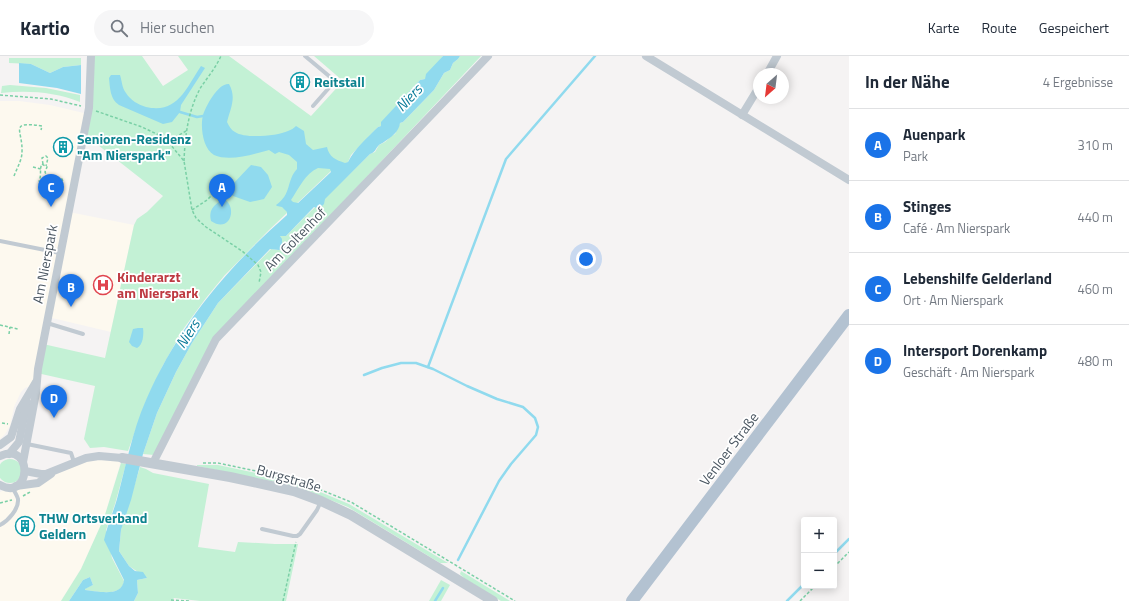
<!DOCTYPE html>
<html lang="de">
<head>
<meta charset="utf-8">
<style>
	:root { --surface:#fff; --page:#f6f6f7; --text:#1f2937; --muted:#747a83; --line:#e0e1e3; --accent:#1a73e8 }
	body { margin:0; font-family:"Titillium Web",sans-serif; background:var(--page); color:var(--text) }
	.controls { position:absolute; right:12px; bottom:12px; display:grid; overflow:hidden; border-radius:4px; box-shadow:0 2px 10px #0003 }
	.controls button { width:36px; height:36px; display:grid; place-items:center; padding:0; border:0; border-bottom:1px solid var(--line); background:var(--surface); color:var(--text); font:20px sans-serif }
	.compass { position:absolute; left:753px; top:12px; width:36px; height:36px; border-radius:50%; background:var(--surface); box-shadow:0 2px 10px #0003; rotate:208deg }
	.you { position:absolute; left:586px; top:203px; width:14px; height:14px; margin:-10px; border:3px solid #fff; border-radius:50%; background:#1a73e8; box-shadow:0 0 0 6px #1a73e833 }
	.badge { display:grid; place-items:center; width:26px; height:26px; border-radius:50%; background:var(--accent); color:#fff; font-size:13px; font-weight:700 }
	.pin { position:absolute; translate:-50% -33px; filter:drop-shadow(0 1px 2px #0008) }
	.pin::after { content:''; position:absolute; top:21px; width:14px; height:12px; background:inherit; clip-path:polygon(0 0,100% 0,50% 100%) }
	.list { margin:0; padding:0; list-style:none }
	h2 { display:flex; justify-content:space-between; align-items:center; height:52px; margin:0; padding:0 16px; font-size:17px }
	h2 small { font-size:13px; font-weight:400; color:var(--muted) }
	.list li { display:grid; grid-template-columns:26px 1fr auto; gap:12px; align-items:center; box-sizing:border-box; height:72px; padding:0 16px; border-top:1px solid var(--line) }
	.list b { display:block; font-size:15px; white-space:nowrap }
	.list p { margin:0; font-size:13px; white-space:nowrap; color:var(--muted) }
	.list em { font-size:13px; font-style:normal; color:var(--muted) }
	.icon { flex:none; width:22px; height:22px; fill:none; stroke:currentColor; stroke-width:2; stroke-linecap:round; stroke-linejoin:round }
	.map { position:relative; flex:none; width:849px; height:545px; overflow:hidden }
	header { display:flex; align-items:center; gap:24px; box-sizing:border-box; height:56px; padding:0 20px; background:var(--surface); border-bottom:1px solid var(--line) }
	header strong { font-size:19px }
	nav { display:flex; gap:22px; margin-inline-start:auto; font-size:14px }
	.search { width:280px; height:36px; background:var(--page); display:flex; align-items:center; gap:10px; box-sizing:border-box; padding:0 14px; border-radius:22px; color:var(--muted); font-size:15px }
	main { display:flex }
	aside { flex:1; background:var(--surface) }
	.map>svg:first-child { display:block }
	.commercial { fill:#fdf9ef }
	.green { fill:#c3f1d5 }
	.water { fill:#90daee; fill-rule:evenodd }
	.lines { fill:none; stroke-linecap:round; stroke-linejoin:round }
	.stream { stroke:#90daee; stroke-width:2.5 }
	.path { stroke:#7ad0a6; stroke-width:1.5; stroke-dasharray:3 2; stroke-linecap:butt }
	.service { stroke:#c1cad2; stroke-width:4 }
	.minor { stroke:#c1cad2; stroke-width:8 }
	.tertiary { stroke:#c1cad2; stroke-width:10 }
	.primary { stroke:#b3c2d1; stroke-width:12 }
	.labels { text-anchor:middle; stroke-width:3.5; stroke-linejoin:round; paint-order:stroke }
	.culture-label { font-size:14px; font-weight:bold; fill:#0d838f; stroke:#fff; text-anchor:start }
	.street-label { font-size:14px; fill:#4a5661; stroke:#fff }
	.health-label { font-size:14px; font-weight:bold; fill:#be3a42; stroke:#fff; text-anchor:start }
	.water-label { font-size:15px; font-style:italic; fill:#0c7c9b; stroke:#fff }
</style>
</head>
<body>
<header>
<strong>Kartio</strong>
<div class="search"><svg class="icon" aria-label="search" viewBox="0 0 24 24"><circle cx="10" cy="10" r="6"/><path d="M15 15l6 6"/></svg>Hier suchen</div>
<nav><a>Karte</a><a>Route</a><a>Gespeichert</a></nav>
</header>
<main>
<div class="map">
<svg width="849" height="545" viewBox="0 0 849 545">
	<rect width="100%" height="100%" fill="#f5f3f3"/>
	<!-- commercial -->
	<g class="commercial">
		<path d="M0,45h19l31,4 38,9 -19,98 65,13 -23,107 -63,-15 -15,68 -8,3 -4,4 -7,15 -4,19 -5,8 -5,5z"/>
		<path d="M122,402l-18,60 -23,51 -20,32h-61v-109l8,-4 19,-3 47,-23z"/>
	</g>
	<!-- green -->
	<g class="green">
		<path d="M91,0h51l21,30 25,-16 -10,-14h51l82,60 32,-35 -29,-25h129l-18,23 -5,1 -38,42 -1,4 -3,1 -27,28 -3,7 -17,9 -62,59 -45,46 -18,22 -22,30 -22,39 -16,34 -18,50 -24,-4 -14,1 -6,-9 11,-53 -58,-13 6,-29 62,14 29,-133 3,-6 10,-7 16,-16 -79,-62z"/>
		<path d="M460,0h21l-267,282 -60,117 -11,-1 14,-41 19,-41 16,-29 26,-40 53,-54 8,1 12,-7 -2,-2 -3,3 -4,-1 -2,-7h6c27,-28 56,-54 84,-82l5,-2 4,-7 6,-3 6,-6 4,-2 5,-11 3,-1 31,-32 10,-17 6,-3 3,-7 5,-4z"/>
		<path d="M9,2h72v7l-18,2 -13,6 -19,-9 -22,-1z"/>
		<path d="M10,29l36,3 34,7v7c-25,-10 -52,-12 -79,-9l1,-7z"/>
		<circle cx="10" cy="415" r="12"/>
		<path d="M121,407l5,1 -11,40 -9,26 6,28 12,23c-2,17 -28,10 -39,9l-1,-1 9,-4 -3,-8 -7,3 -14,21h-8l20,-32 23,-51z"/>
		<path d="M197,409h21l76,16 55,23 99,59h-8l-92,-56 -53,-21 -98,-20z"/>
		<path d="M140,411l6,2 7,4 56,11 -11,63 37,5 3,-10 37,2h23l-12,57h-86l-26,-3 -2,3h-38l4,-8 -1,-13 10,-2 -18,-12 -10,-15 2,-21z"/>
		<path d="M461,515l49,30h-9l-37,-23 -4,-4z"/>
		<path d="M441,524l9,5 -9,16h-12z"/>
	</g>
	<!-- water -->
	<g class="water">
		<path d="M443,0h17l-2,3 -5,4 -3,7 -6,3 -10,17 -31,32 -3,1c-1,9 -9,14 -16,19 -1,1 -4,2 -5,3 -4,4 -3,7 -9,9l-45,45 -1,5 -5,5 -5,-2 -28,29h-6l2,3v4l4,1 3,-3 2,2c-4,4 -8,4 -12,7l-9,-1 -52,54 -26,40 -16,29 -19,41 -14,41 -12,46 -10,30 -2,21 10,15 6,5 8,1 4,6 -10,2 1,13 -4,8h-65l14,-21 7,-3 3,8 -8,4v1c12,1 37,8 39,-10l-20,-40c3,-14 9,-27 13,-41 9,-33 15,-67 29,-99 33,-75 80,-131 141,-185v-3l-5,-5 -5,-1 -1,-1c16,-11 10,-24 21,-36v-7l-8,-7 -10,-3 -4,2 -6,-4c-16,4 -39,12 -55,5 -11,-6 -14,-28 -11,-40 3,-9 15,-32 26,-31 8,14 1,25 -2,38 2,4 4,8 8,10 10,7 42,4 53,-1 3,-1 6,-3 8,-5l8,5 2,13 7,6 14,-3c2,10 9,13 18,16l3,-1c7,-14 19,-24 30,-35l3,-1v-4l39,-42 5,-1 1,-5zM318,112l12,1 1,3 -33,31 -5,-1 -2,-2c8,-12 14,-26 27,-32z"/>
		<path d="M19,7l12,1 19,9 13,-6 18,-2v29l-24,-6 -38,-5z"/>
		<path d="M201,10l4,2 -24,37 -1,7 -8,10 -9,2 -44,-19c-9,-6 -9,-17 -10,-27l2,-3h9c2,6 2,13 6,18 4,7 13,12 20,14 32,7 40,-19 55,-41z"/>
		<path d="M251,109l10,2 7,8 4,12 -8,12 -14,3 -17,-6 -3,-3 2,-8z"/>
		<path d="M224,143c14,8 6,35 -13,22 -3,-12 4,-17 13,-22z"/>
		<path d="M138,272h5c1,6 0,17 -6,20l-5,-2 -3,-4 4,-13z"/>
	</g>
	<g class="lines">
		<!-- stream -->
		<g class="stream">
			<path d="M180,56l17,5 6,-1"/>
			<path d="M428,311l78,-208 89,-103"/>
			<path d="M364,319l18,-7 19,-5h15l17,6 34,17 30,13 26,8 12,11 3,9 -2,8 -25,29 -12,17 -41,79"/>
			<path d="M834,498l15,-15"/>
			<path d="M435,545l8,-13"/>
			<path d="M787,545l17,-17"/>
		</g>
		<!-- path -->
		<g class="path">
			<path d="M0,39l51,4 30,7"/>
			<path d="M96,55l46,16 23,11 19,23 8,49 4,8 10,9 36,24 16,14 3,7 -2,11"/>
			<path d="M165,82l11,-1 10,-6"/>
			<path d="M184,105c1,-25 4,-51 17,-74 7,-10 15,-20 20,-31"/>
			<path d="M42,108l5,3 -2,5c3,8 10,5 17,7l1,3 -1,2 -4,1 -6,-6 -10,3 -3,-1c3,-6 0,-12 3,-17z"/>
			<path d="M43,108l-1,-6 4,-2 2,2 -2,8"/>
			<path d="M33,111l8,2"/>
			<path d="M14,120c3,-8 8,-16 8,-24 1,-22 -14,-31 20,-26l-1,4"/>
			<path d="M192,154l15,-10 11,-11 3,3"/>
			<path d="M0,269l18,4"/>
			<path d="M9,278l1,-7"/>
			<path d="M2,367l6,1"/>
			<path d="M203,407h15l76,16 57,23 164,99"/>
			<path d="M23,440l7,-4"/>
			<path d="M0,447l12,-3"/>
			<path d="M834,511l15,-15"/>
			<path d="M171,544l18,1"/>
			<path d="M283,545l13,-59"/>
			<path d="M800,545l15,-15"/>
		</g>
		<!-- service -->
		<g class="service">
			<path d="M305,0l30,25 -22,25"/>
			<path d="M0,185l60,12"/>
			<path d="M47,267l36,11"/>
			<path d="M27,388l44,9 3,9"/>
			<path d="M0,469c8,-4 19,-16 18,-26 -1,-4 -4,-8 -6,-12"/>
			<path d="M262,473l31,7h4l3,-2 17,-24 4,-9"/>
		</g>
		<!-- minor -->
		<g class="minor">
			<path d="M646,0l203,124"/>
			<path d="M767,18l10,-18"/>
			<path d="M742,59l17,-28"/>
			<path d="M0,389l11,-8 9,-28 16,-27"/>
			<path d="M9,398l10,-12 8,-40"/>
			<path d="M0,400c34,-15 31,46 0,29"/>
			<path d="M23,406l13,-69 2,-24 51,-261 2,-52"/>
			<path d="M154,408l1,-5 61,-120 272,-283"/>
			<path d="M25,415l16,3h5l40,-16 13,-2 23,2"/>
			<path d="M16,430l22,-3 13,-9"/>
		</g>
		<!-- tertiary -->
		<path class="tertiary" d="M122,402l108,19 64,14 27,10 30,14 142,86"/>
		<!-- primary -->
		<path class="primary" d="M632,545l217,-286"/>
	</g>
	<!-- icons -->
	<defs>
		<symbol id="building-ring" viewBox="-11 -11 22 22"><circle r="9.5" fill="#fff" stroke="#0f9aa8" stroke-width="1.5"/><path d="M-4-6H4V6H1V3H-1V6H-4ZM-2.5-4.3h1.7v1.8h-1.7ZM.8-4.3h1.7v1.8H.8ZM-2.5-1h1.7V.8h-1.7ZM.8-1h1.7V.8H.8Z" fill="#0f9aa8"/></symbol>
		<symbol id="hospital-ring" viewBox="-11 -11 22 22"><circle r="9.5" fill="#fff" stroke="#e0444e" stroke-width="1.5"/><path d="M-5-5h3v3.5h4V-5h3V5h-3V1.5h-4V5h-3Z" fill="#e0444e"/></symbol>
	</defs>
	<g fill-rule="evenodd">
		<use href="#building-ring" x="289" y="15" width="22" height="22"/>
		<use href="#building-ring" x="52" y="80" width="22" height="22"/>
		<use href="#hospital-ring" x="92" y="218" width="22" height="22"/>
		<use href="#building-ring" x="14" y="459" width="22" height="22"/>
	</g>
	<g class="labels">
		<!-- culture labels -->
		<g class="culture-label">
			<text x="314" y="31">Reitstall</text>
			<text x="77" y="88">Senioren-Residenz<tspan x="77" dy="16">"Am Nierspark"</tspan></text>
			<text x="39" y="467">THW Ortsverband<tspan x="39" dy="16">Geldern</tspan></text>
		</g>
		<!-- street labels -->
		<g class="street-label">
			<text transform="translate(295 183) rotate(-46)" y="5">Am Goltenhof</text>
			<text transform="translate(45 208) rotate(-79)" y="5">Am Nierspark</text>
			<text transform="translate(729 393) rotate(-53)" y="5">Venloer Straße</text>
			<text transform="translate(289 422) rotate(16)" y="5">Burgstraße</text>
		</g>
		<!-- health labels -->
		<g class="health-label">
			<text x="117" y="226">Kinderarzt<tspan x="117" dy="16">am Nierspark</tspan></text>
		</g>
		<!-- water labels -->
		<g class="water-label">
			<text transform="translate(409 42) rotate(-47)" y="5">Niers</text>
			<text transform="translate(188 278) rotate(-57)" y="5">Niers</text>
		</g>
	</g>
</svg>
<div class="controls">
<button>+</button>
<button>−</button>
</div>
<svg class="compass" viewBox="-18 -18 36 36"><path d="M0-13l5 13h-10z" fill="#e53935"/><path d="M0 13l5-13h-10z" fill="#747a83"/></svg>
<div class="you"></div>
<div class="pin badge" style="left:222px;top:151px">A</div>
<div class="pin badge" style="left:71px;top:251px">B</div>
<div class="pin badge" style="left:51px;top:151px">C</div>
<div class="pin badge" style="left:54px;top:362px">D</div>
</div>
<aside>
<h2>In der Nähe<small>4 Ergebnisse</small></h2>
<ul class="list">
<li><span class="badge">A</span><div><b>Auenpark</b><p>Park</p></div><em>310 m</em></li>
<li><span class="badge">B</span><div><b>Stinges</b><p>Café · Am Nierspark</p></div><em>440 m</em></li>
<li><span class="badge">C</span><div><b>Lebenshilfe Gelderland</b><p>Ort · Am Nierspark</p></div><em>460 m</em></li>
<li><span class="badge">D</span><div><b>Intersport Dorenkamp</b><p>Geschäft · Am Nierspark</p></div><em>480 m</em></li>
</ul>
</aside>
</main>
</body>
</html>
